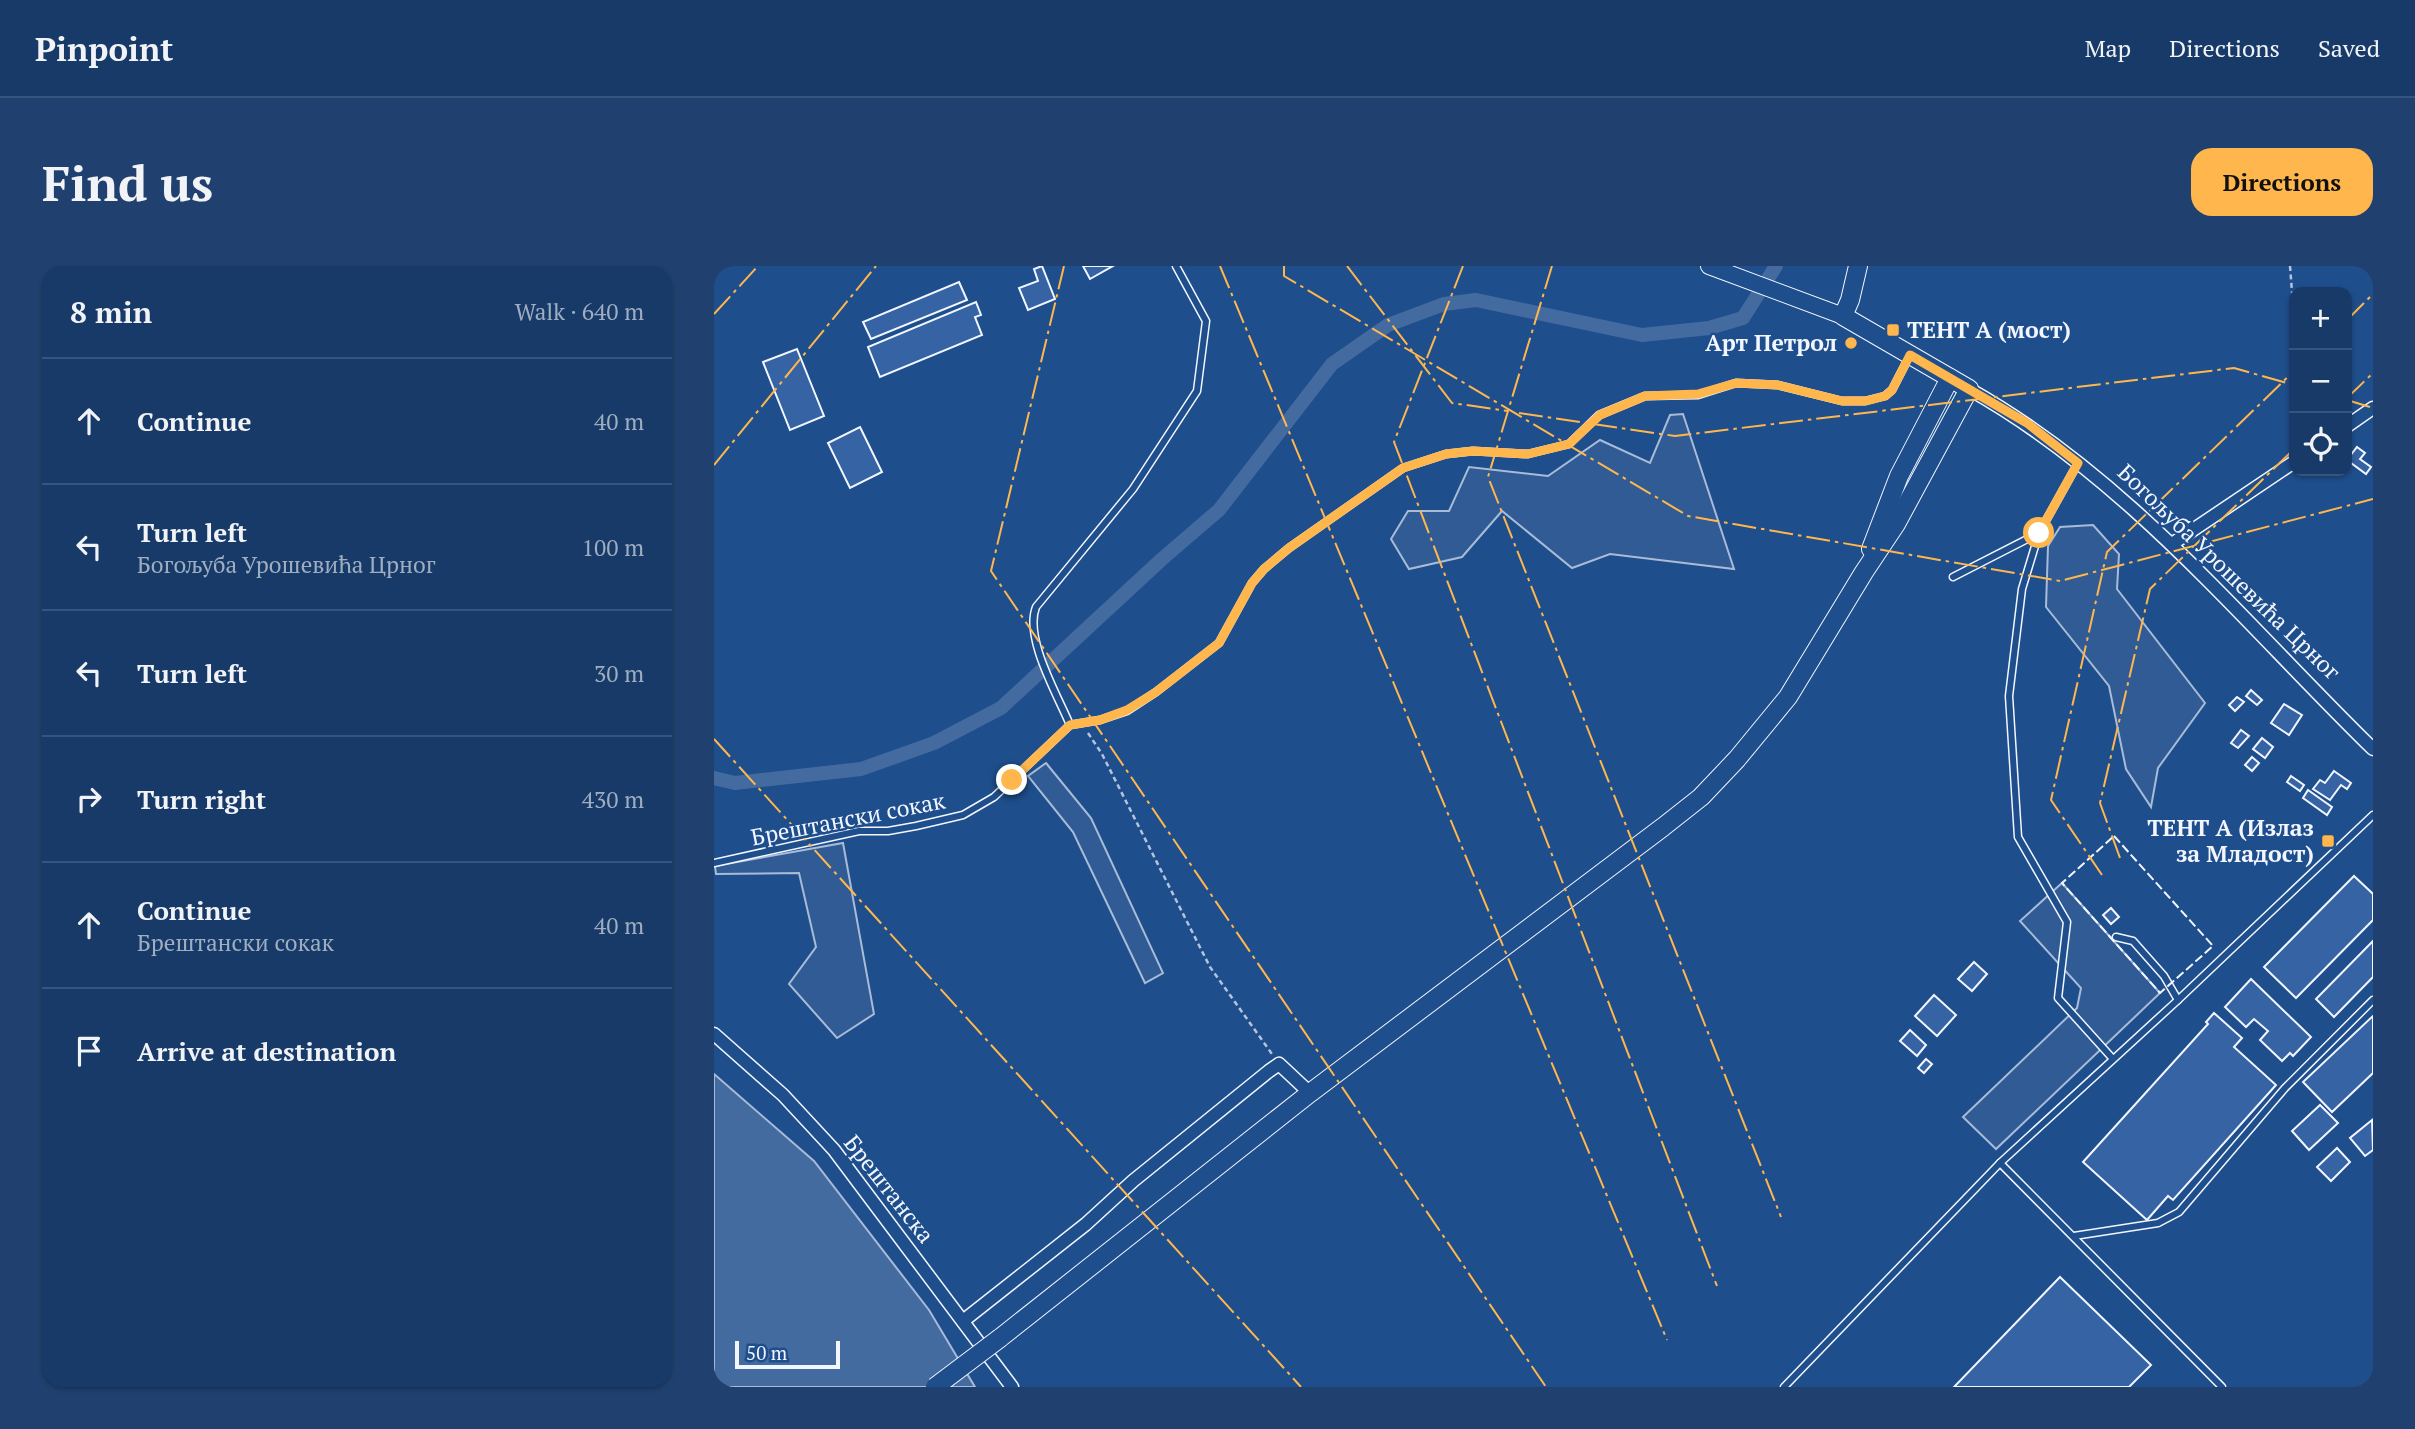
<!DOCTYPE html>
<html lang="en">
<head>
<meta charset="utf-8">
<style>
	:root { --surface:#173a69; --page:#20416f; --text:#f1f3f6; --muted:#9eadc0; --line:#36547d; --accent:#ffb74d }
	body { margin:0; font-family:"PT Serif",serif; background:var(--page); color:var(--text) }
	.controls { position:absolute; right:21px; top:21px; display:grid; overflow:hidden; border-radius:14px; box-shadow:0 2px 5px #0004 }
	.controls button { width:63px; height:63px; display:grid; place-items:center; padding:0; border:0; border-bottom:2px solid var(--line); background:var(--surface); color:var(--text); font:35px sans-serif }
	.scale { position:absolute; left:21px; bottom:18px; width:105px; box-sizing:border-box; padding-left:7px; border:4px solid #f2f6ff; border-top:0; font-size:19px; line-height:24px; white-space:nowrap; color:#f2f6ff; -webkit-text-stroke:5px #1f4e8c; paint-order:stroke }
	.stop { position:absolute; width:21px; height:21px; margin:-16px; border:5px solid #ffb74d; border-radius:50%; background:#fff }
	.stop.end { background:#ffb74d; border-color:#fff; box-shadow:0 2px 7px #0008 }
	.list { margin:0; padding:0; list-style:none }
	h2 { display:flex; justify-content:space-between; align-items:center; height:91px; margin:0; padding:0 28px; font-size:30px }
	h2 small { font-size:23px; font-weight:400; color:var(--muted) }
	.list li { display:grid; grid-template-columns:46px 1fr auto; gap:21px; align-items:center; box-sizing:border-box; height:126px; padding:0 28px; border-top:2px solid var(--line) }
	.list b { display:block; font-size:26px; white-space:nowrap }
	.list p { margin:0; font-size:23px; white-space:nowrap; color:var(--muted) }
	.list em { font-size:23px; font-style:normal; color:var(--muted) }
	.icon { flex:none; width:38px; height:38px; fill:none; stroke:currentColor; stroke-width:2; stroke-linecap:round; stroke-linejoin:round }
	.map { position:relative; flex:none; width:1659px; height:1121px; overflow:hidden; border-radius:21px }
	header { display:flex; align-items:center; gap:42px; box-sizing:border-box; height:98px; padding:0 35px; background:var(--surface); border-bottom:2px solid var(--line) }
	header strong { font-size:33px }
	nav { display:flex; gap:38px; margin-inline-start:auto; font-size:24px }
	.intro { display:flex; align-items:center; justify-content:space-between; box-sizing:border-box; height:168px; padding:0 42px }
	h1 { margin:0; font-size:49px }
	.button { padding:18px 32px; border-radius:21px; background:var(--accent); color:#111; font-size:24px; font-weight:700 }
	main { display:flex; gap:42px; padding:0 42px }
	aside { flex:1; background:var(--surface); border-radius:21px; box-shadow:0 2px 5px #0004 }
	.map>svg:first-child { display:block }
	.built { fill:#305b95; stroke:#a8bbd7; stroke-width:2 }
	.water { fill:#446ba0; stroke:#a8bbd7; stroke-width:2 }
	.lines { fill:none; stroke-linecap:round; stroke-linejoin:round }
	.canal { stroke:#446ba0; stroke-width:14 }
	.building { fill:#3563a3; stroke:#f2f6ff; stroke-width:2 }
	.service-casing { stroke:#f2f6ff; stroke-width:9 }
	.minor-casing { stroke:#f2f6ff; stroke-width:15 }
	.tertiary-casing { stroke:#f2f6ff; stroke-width:18 }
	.secondary-casing { stroke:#f2f6ff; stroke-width:20 }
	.path { stroke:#b3c4dc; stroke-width:2.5; stroke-dasharray:5 3.5; stroke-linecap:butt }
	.service { stroke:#1f4e8c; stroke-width:6 }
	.minor { stroke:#1f4e8c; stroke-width:12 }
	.tertiary { stroke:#1f4e8c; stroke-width:16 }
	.secondary { stroke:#1f4e8c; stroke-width:18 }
	.secondary-bridge-casing { stroke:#f2f6ff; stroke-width:20; stroke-linecap:butt }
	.secondary-bridge { stroke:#1f4e8c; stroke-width:18 }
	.fence { stroke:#f2f6ff; stroke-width:2; stroke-dasharray:9 3.5; stroke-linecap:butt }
	.power { stroke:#ffb74d; stroke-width:2; stroke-dasharray:24 5 3.5 5; stroke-linecap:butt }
	.route { stroke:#ffb74d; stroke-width:9 }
	.poi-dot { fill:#ffb74d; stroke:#1f4e8c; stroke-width:2.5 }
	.labels { text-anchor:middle; stroke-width:5; stroke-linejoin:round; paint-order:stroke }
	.poi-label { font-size:23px; font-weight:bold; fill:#f2f6ff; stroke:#1f4e8c; text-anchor:end }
	.street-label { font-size:23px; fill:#f2f6ff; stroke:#1f4e8c }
</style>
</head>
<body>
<header>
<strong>Pinpoint</strong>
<nav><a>Map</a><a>Directions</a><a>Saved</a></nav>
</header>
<div class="intro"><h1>Find us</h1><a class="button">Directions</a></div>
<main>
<aside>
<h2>8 min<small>Walk · 640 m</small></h2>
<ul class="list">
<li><svg class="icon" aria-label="ahead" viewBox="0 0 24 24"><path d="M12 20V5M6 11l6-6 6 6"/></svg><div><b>Continue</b></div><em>40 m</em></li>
<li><svg class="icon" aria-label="left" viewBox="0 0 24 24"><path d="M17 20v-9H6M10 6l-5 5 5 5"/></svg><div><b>Turn left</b><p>Богољуба Урошевића Црног</p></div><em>100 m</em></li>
<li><svg class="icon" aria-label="left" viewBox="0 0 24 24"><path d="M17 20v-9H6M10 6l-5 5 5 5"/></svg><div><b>Turn left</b></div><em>30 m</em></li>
<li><svg class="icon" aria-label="right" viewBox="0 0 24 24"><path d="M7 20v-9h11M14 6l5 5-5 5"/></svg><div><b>Turn right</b></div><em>430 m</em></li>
<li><svg class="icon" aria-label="ahead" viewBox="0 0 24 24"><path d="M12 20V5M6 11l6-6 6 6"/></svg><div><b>Continue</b><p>Брештански сокак</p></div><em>40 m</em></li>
<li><svg class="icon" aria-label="arrive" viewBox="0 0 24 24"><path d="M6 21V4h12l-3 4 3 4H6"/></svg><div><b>Arrive at destination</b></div></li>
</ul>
</aside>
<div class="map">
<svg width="1659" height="1121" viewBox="0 0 1659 1121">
	<rect width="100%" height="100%" fill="#1f4e8c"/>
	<!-- built -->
	<g class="built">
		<path d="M969,148l51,155 -124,-15 -38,14 -70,-57 -40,46 -53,12 -18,-30 17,-28h41l20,-44 79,9 52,-36 50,23 20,-48z"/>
		<path d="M1379,259l26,29 -2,35 88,114 -47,65 -7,39 -25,-38 -17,-83 -63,-79 2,-61 12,-19z"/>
		<path d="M332,497l45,55 72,155 -18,10 -72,-151 -45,-56z"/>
		<path d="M129,577l31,171 -37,24 -48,-54 27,-37 -17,-74 -83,1 -1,-8z"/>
		<path d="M1348,617l98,110 -164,156 -33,-32 114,-109 4,-20 -61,-67z"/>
	</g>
	<!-- water -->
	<path class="water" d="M0,808l100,87 115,149 46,77h-261z"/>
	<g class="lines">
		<!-- canal -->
		<path class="canal" d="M0,512l21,5 126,-14 73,-26 67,-35 161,-149 57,-49 113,-146 56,-39 56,-21 32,-4 166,35 67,-7 34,-10 33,-52"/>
	</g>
	<!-- building -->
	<g class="building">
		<path d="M328,0l13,33 -27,11 -9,-22 19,-7 -4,-12z"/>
		<path d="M369,0h30l-23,13z"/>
		<path d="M245,16l8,18 -96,39 -8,-17z"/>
		<path d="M262,36l5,13 -6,2 7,18 -102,42 -12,-30z"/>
		<path d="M83,83l27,67 -34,14 -27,-68z"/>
		<path d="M146,161l22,45 -32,16 -22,-45z"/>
		<path d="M1643,181l8,6 -5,6 11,8 -5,7 -19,-14z"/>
		<path d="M1537,424l11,10 -5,5 -11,-9z"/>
		<path d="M1523,431l7,5 -9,9 -6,-6z"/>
		<path d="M1570,438l18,11 -13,20 -18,-12z"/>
		<path d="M1527,464l8,6 -11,12 -7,-5z"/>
		<path d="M1548,472l11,9 -8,11 -12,-9z"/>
		<path d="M1538,491l7,6 -7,8 -7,-6z"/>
		<path d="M1620,505l17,12 -4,6 -6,-4 -11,15 -17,-11 7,-9 5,3z"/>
		<path d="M1577,510l13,9 -4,6 -13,-9z"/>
		<path d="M1594,524l24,17 -5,8 -24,-17z"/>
		<path d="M1640,610l19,18v26l-77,78 -32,-31z"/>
		<path d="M1397,642l8,9 -8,7 -8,-9z"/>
		<path d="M1659,675v36l-39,40 -18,-18z"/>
		<path d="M1260,696l13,12 -15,17 -14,-12z"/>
		<path d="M1537,713l60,58 -18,19 -3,-3 -8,8 -22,-21 8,-9 -14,-12 -8,8 -21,-20z"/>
		<path d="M1220,729l22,20 -19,21 -22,-20z"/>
		<path d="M1500,747l28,25 -8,9 42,38 -103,115 -5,-4 -21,24 -64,-58 125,-138 -2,-2z"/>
		<path d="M1659,750v57l-41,39 -29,-30z"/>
		<path d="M1196,764l16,15 -9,11 -17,-15z"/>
		<path d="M1212,793l6,5 -8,9 -6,-5z"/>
		<path d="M1606,839l18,18 -29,27 -17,-19z"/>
		<path d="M1658,854l1,30 -8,6 -15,-18z"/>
		<path d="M1623,882l13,14 -19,19 -14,-14z"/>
		<path d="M1346,1011l91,88 -22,22h-175z"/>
	</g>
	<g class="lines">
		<defs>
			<g id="service">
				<path d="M1325,267l-17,56 -13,107 9,141 49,85 -9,76 55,61"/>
				<path d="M1239,311l86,-44 39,-70"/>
				<path d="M356,459c-13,-31 -46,-87 -34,-118l97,-118 64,-98 9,-70 -30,-55"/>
				<path d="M0,597l145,-32h29l28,-5 47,-11 31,-18 76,-72 30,-5 27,-9 29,-19 63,-49 33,-60 12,-14 25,-21 114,-80 43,-14 27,-3 55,3 41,-10 30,-29 46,-19 53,-1 38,-12 42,2 64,16h23l20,-5 7,-6 17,-33"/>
				<path d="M1402,671l17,4 31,35 14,24"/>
				<path d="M1286,897l222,224"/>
				<path d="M1360,970l84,-13 21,-11 106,-124 88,-88"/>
				<path d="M1070,1121l216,-224 178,-163 195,-185"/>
			</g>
			<g id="minor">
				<path d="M1255,123c159,89 275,234 404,360"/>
				<path d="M1633,160l26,-18"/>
				<path d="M1458,278l122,-82"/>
				<path d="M0,768l69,61 51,55 178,237"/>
				<path d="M249,1055l123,-97 47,-43 136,-110 10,-7 31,29"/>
			</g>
			<path id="tertiary" d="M995,0l134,50"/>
			<g id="secondary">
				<path d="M1157,283l28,-73 51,-98"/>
				<path d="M286,1072l310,-245 353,-266 38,-30 36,-38 51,-62 76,-125 32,-48 73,-135 -126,-73 7,-16 8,-34"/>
			</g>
		</defs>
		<!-- service casing -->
		<use href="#service" class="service-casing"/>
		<!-- minor casing -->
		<use href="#minor" class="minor-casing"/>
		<!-- tertiary casing -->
		<use href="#tertiary" class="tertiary-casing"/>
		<!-- secondary casing -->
		<use href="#secondary" class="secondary-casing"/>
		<!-- path -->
		<g class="path">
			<path d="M1576,0l4,52"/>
			<path d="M374,467l14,21 108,213 62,87"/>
		</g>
		<!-- service -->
		<use href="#service" class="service"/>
		<!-- minor -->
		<use href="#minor" class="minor"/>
		<!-- tertiary -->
		<use href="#tertiary" class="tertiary"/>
		<!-- secondary -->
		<use href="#secondary" class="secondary"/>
		<defs>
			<path id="secondary-bridge" d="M221,1121l65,-49"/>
		</defs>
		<!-- secondary-bridge casing -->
		<use href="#secondary-bridge" class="secondary-bridge-casing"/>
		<!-- secondary-bridge -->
		<use href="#secondary-bridge" class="secondary-bridge"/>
		<!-- fence -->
		<path class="fence" d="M1400,570l99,110 -53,47 -98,-110z"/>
		<!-- power -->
		<g class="power">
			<path d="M350,0l-73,305 555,816"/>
			<path d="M506,0l447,1074"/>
			<path d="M570,0v10l404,240 372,65 313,-82"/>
			<path d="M633,0l105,137 56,8"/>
			<path d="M749,0l-69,176 323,844"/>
			<path d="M838,0l-64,211 293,740"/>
			<path d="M0,48l44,-48"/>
			<path d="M1633,54l26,-26"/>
			<path d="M1633,132l26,-25"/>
			<path d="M1633,134l26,8"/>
			<path d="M805,147l156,23 559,-68 60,17"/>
			<path d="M0,199l162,-199"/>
			<path d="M0,473l587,648"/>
			<path d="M1406,592l-20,-55 50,-214 144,-140"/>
			<path d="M1388,609l-51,-75 56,-248 187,-181"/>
		</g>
	</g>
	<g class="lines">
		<!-- route -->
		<path class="route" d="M298,514l58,-55 30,-5 27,-10 29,-18 63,-49 33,-60 12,-14 25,-21 114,-80 43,-14 27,-3 55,3 41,-10 31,-29 45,-19 53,-2 38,-11 42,2 64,16h24l19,-5 7,-6 18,-35 117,68 51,40 -39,70"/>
	</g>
	<!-- markers -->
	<g class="poi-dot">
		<rect x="1172" y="57" width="14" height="14" rx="3.5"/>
		<circle cx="1137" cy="77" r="7"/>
		<rect x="1607" y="568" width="14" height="14" rx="3.5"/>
	</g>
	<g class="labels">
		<!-- poi labels -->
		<g class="poi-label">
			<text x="1193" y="72" text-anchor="start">ТЕНТ А (мост)</text>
			<text x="1123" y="85">Арт Петрол</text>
			<text x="1600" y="570">ТЕНТ А (Излаз<tspan x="1600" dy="26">за Младост)</tspan></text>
		</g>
		<!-- street labels -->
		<g class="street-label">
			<text transform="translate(1515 306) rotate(44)" y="8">Богољуба Урошевића Црног</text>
			<text transform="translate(134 553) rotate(-11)" y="8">Брештански сокак</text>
			<text transform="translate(175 923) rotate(52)" y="8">Брештанска</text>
		</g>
	</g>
</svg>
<div class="controls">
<button>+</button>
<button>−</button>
<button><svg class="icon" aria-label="locate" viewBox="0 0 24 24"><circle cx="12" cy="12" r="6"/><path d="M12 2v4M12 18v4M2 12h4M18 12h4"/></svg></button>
</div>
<div class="scale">50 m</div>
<div class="stop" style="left:1325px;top:267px"></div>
<div class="stop end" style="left:298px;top:514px"></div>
</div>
</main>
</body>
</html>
